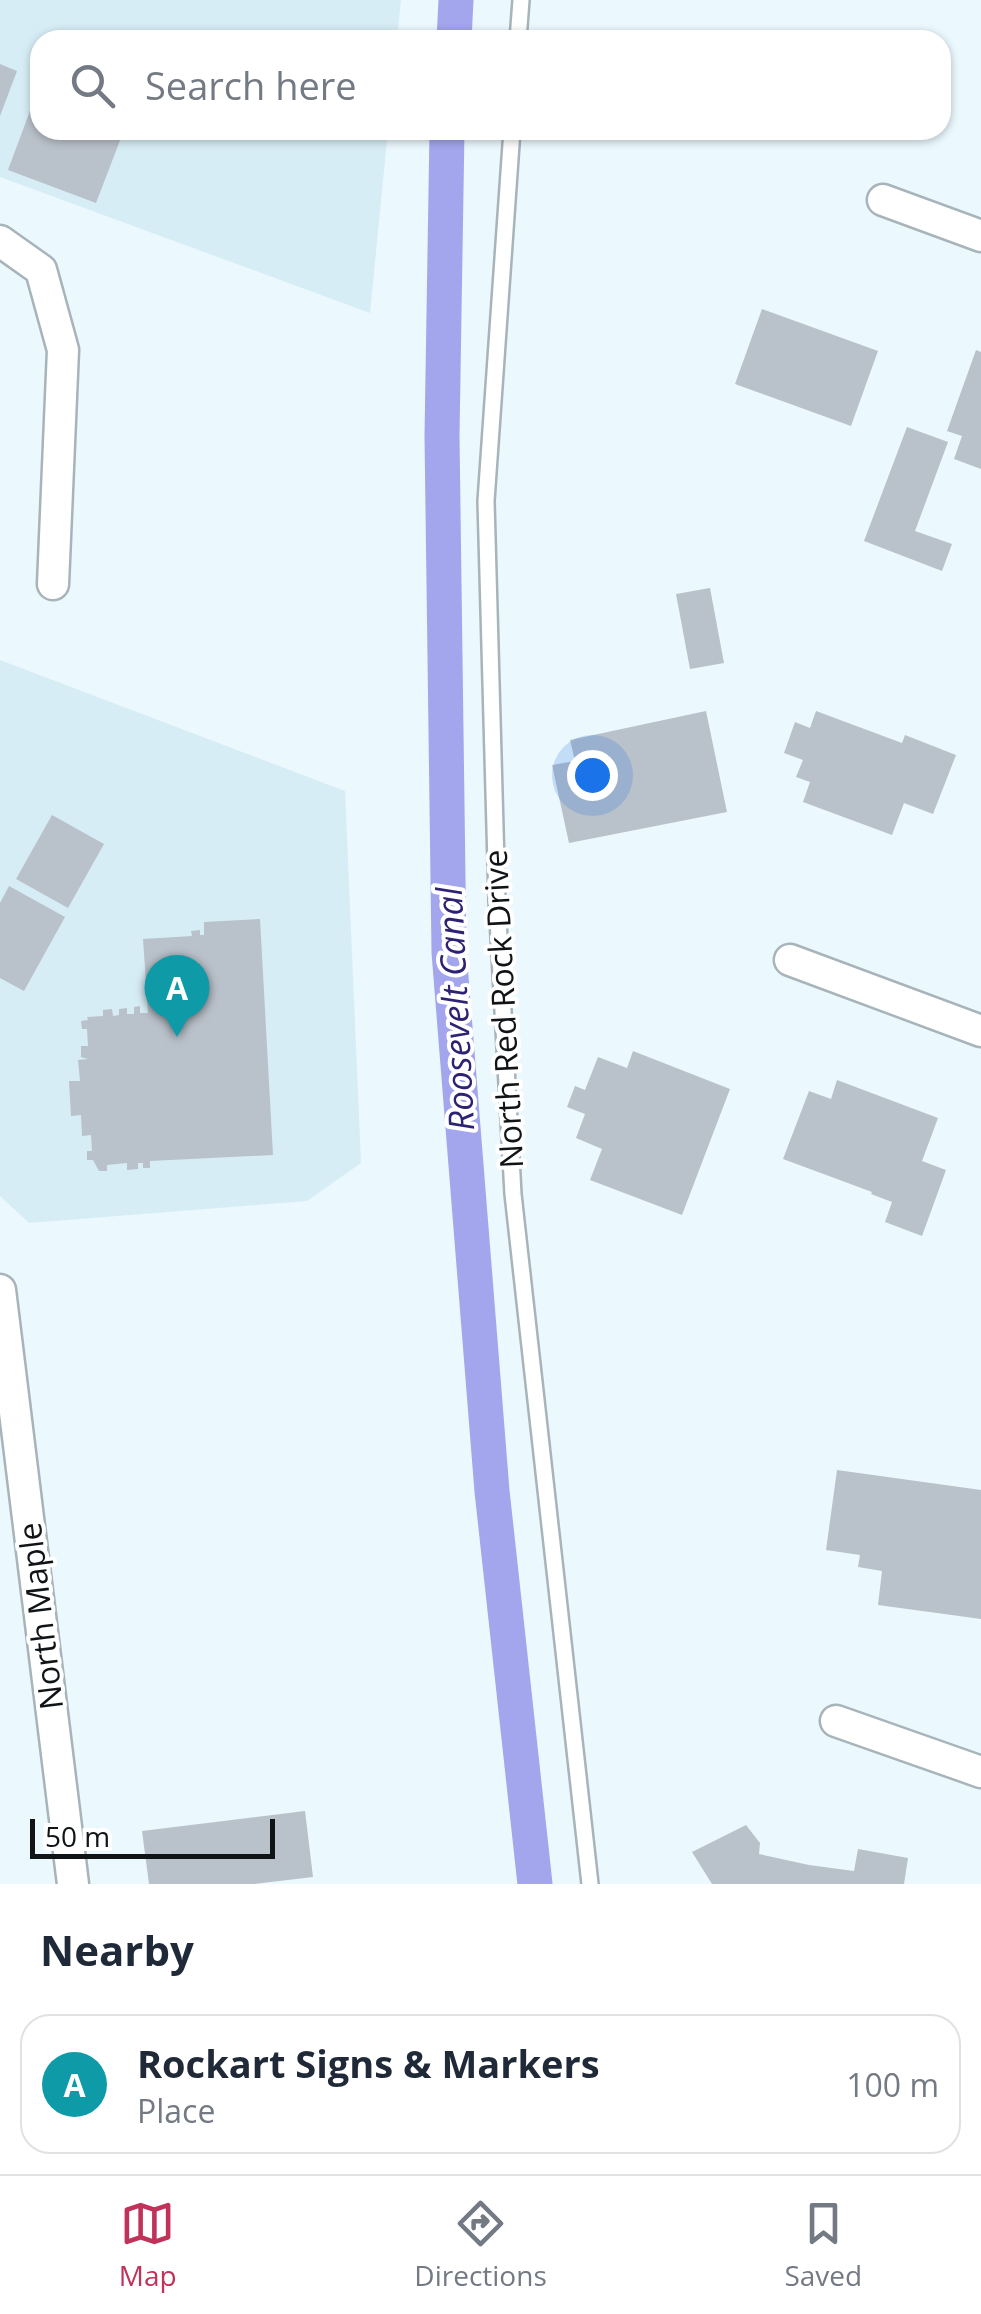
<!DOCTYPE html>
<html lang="en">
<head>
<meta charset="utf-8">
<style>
	:root { --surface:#fff; --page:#f6f6f7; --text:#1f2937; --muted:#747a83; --line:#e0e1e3; --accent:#c1325a }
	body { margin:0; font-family:"Open Sans",sans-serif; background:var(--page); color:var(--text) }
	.scale { position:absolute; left:30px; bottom:25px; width:245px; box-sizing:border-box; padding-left:10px; border:5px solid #101416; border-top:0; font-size:28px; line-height:35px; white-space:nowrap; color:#101416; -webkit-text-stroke:8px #fff; paint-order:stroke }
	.you { position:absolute; left:592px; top:775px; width:35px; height:35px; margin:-25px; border:8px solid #fff; border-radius:50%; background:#1a73e8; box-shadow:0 0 0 15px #1a73e833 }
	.badge { display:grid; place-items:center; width:65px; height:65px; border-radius:50%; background:var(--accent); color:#fff; font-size:32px; font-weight:700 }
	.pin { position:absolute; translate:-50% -82px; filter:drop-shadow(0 2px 5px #0008) }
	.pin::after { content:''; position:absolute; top:52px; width:35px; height:30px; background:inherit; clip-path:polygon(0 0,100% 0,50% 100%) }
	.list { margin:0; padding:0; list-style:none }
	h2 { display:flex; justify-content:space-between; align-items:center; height:130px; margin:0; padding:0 40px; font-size:42px }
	h2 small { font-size:32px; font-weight:400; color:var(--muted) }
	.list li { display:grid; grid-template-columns:65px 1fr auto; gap:30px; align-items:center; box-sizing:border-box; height:140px; margin:0 20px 20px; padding:0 20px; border:2px solid var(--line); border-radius:30px }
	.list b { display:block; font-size:38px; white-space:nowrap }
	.list p { margin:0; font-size:32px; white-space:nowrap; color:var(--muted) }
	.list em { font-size:32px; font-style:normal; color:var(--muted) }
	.icon { flex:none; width:55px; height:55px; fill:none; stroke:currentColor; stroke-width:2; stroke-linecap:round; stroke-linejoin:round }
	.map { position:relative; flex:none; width:981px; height:1884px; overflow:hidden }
	.search { position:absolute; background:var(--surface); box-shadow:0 2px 8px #0004; left:30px; right:30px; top:30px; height:110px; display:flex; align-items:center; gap:25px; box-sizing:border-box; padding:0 35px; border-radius:30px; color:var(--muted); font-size:38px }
	.sheet { height:290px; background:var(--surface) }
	nav { display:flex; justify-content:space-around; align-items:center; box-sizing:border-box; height:140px; border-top:2px solid var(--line); background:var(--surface); font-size:28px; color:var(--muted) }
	nav a { display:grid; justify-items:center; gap:5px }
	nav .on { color:var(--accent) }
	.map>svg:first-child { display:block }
	.built { fill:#d7edf5 }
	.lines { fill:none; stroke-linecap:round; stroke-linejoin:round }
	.canal { stroke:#a3a6ed; stroke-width:35 }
	.building { fill:#b9c1ca }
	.service-casing { stroke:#a7b4b9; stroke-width:20 }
	.minor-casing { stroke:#a7b4b9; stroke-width:35 }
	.service { stroke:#fff; stroke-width:15 }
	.minor { stroke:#fff; stroke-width:30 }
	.labels { text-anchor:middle; stroke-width:8; stroke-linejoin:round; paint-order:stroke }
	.street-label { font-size:32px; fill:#101416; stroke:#fff }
	.water-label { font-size:35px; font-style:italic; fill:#2d2273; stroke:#fff }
</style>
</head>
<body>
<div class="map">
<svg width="981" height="1884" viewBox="0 0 981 1884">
	<rect width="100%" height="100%" fill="#ebf8fd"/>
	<!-- built -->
	<g class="built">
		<path d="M0,0h401l-4,40h-357v90h348l-18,183 -370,-136z"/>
		<path d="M0,660l345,131 16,372 -54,38 -278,22 -29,-27z"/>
	</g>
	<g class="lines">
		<!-- canal -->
		<g class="canal">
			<path d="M454,40l2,-40"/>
			<path d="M447,130l-5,306 7,516 43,539 43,393"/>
		</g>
	</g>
	<!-- building -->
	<g class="building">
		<path d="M0,64l17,7 -17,45z"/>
		<path d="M40,84v46h84l-28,73 -88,-33z"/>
		<path d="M762,309l116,42 -27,75 -116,-42z"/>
		<path d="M976,350l5,2v117l-27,-10 8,-23 -15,-5z"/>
		<path d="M907,427l41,15 -33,89 37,13 -10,27 -78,-30z"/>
		<path d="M710,588l14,75 -34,6 -14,-75z"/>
		<path d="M706,711l21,101 -158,31 -17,-78 23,-4 -5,-21z"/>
		<path d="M816,711l86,32 3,-8 51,20 -23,59 -29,-11 -12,32 -89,-33 7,-20 -14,-5 7,-17 -19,-7 11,-31 15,6z"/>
		<path d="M52,815l52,29 -36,64 -52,-29z"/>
		<path d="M9,886l56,31 -41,74 -24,-13v-75z"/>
		<path d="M260,919l13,236 -123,6v7h-7v-5h-5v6l-11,1v-7l-20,2v6h-8l-6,-11h-6v-9h5l-1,-16 -9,1 -1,-21 -10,1 -2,-35h11l-2,-21 10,-1 -7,-2v-11h7l-1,-17h-5l-1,-8 7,-1 -1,-3 16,-1v-6l9,-1 1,7 6,-1v-6l8,-1v6h7v-7l6,-1v7h8l-5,-74 49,-3 -1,-5 9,-1v5h4v-13z"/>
		<path d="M633,1051l97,38 -48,126 -92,-35 12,-31 -26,-11 9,-24 -18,-7 8,-21 10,4 13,-33 29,11z"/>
		<path d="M837,1080l101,38 -16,43 24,9 -24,66 -37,-14 7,-20 -21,-8 1,-2 -89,-33 26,-68 22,8z"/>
		<path d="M837,1470l144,20v129l-103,-14 4,-34 -24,-4 2,-12 -34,-5z"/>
		<path d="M305,1811l8,66 -59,7h-105l-7,-53z"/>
		<path d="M746,1825l14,18 -1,11 50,11 45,6 4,-22 50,9 -4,26h-192l-20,-32z"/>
	</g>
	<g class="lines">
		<defs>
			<g id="service">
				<path d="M518,40l3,-40"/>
				<path d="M512,130l-26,371 11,400 16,293 77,690"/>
			</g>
			<g id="minor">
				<path d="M883,200l98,36"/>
				<path d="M0,241l41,29 22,80 -10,234"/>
				<path d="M790,960l191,71"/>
				<path d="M0,1290l73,594"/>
				<path d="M836,1721l145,51"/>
			</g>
		</defs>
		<!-- service casing -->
		<use href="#service" class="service-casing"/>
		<!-- minor casing -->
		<use href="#minor" class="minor-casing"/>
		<!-- service -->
		<use href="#service" class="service"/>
		<!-- minor -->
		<use href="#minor" class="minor"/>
	</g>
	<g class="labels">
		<!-- street labels -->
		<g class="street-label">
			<text transform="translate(504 1009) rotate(-93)" y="11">North Red Rock Drive</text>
			<text transform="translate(41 1616) rotate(-97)" y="11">North Maple</text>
		</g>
		<!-- water labels -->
		<g class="water-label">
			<text transform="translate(456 1009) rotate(-93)" y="12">Roosevelt Canal</text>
		</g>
	</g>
</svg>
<div class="scale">50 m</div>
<div class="you"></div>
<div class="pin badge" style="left:177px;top:1037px;background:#0f9aa8">A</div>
<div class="search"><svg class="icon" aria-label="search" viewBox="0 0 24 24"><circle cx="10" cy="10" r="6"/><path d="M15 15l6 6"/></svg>Search here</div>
</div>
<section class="sheet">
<h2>Nearby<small></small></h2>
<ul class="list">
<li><span class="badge" style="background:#0f9aa8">A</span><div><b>Rockart Signs &amp; Markers</b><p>Place</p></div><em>100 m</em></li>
</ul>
</section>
<nav>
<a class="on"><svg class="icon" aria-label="map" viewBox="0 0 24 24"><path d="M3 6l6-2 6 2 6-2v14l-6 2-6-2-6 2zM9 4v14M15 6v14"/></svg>Map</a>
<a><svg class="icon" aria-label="directions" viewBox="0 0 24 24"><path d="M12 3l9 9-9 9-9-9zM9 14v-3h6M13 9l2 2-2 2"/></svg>Directions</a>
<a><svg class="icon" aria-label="saved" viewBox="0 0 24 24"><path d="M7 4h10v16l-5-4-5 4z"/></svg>Saved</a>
</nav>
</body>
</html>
